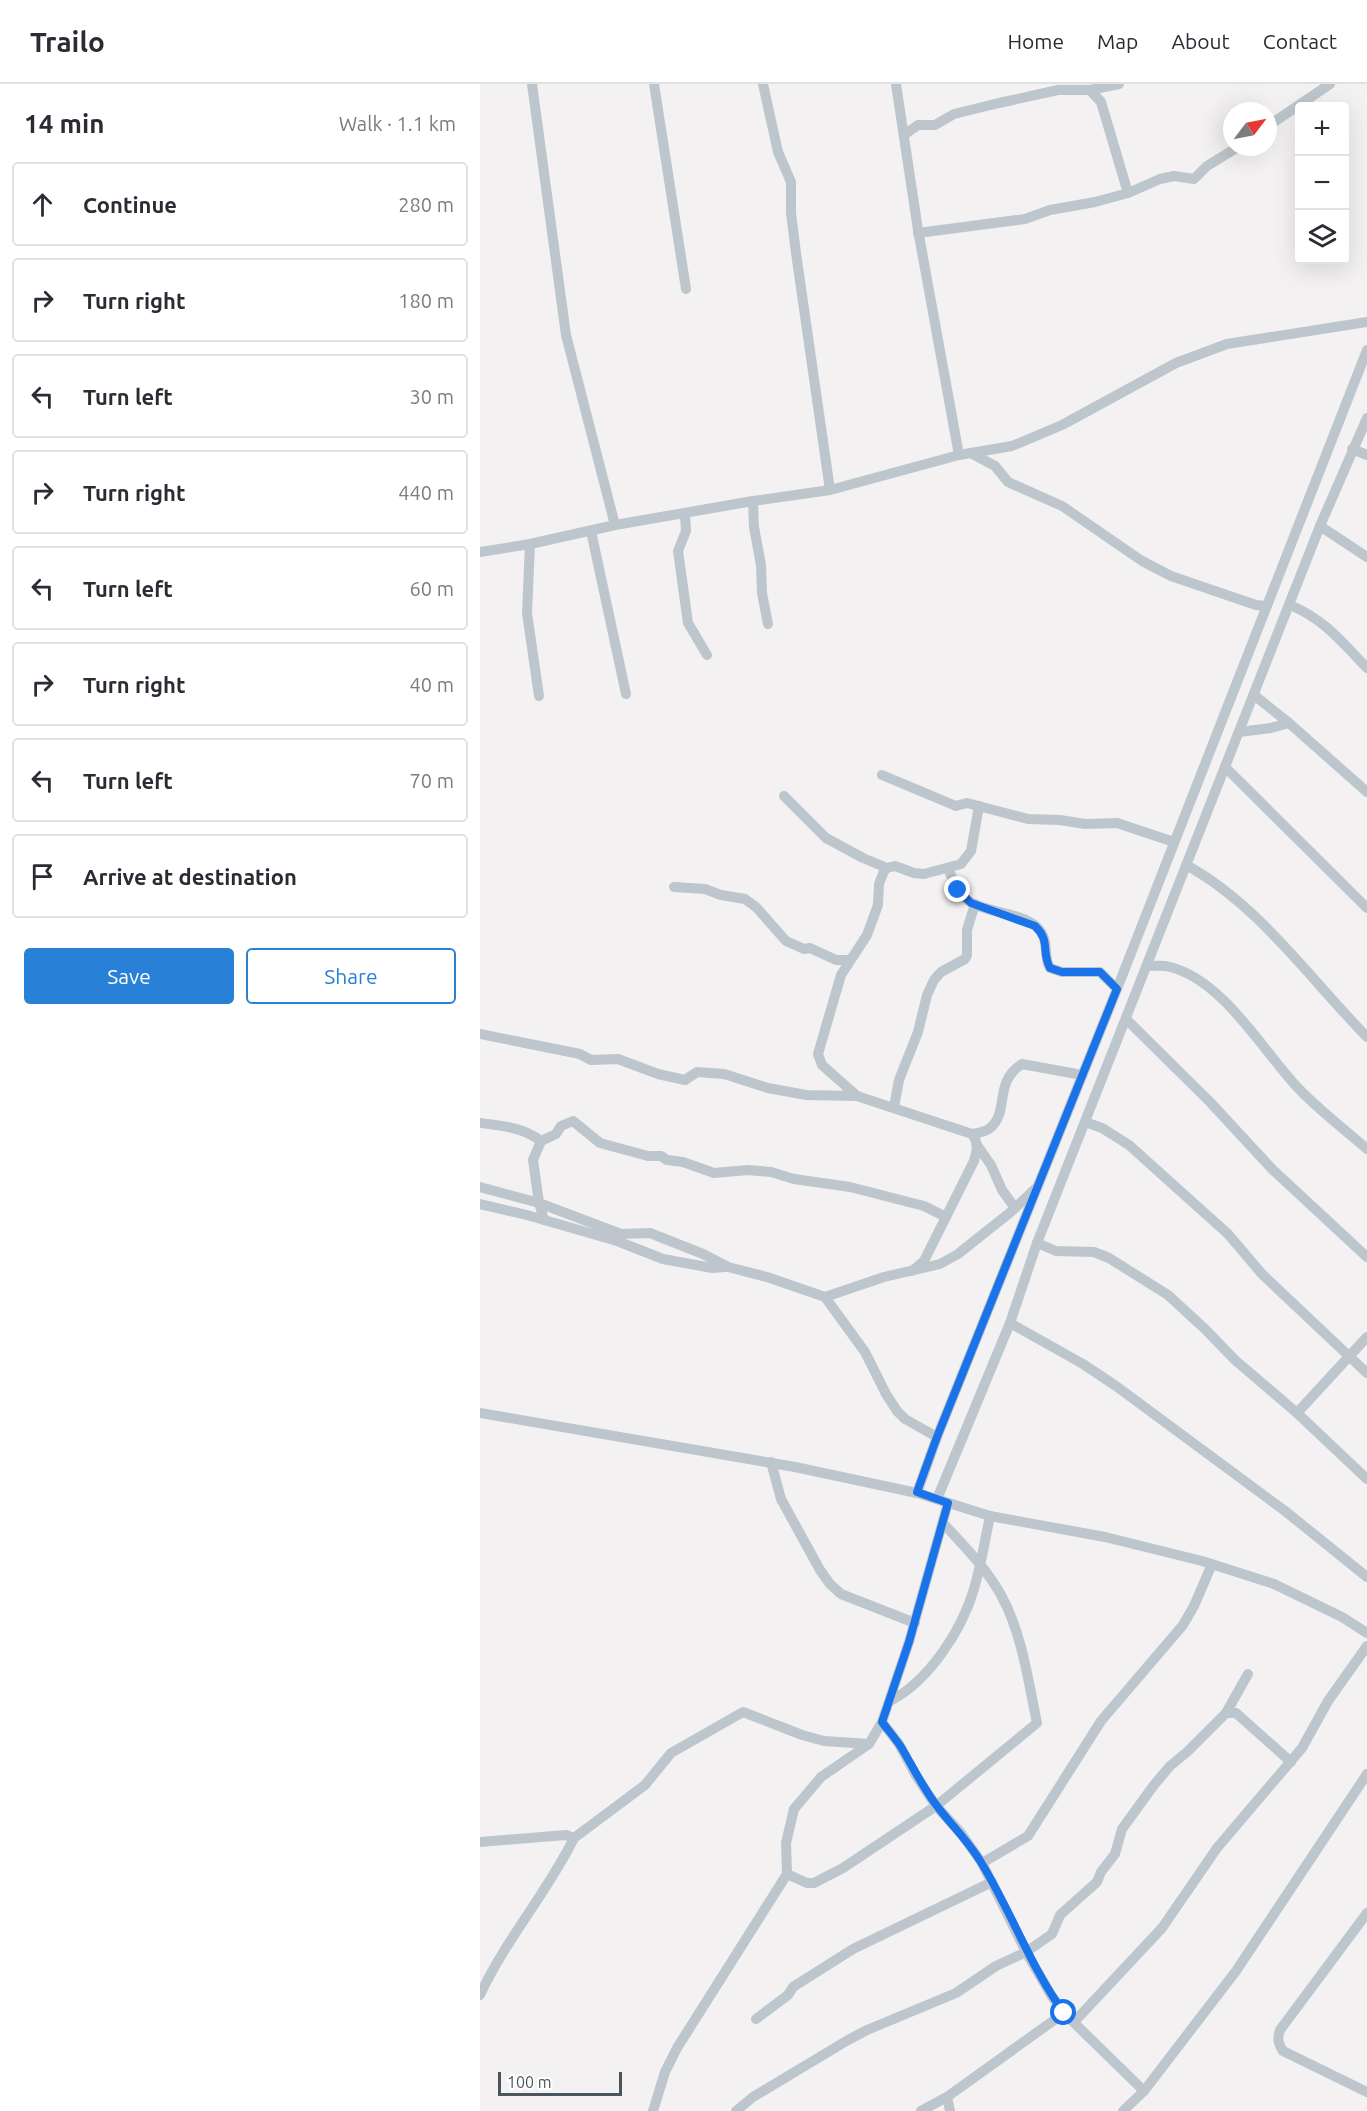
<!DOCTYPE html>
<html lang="en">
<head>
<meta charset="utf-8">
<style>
	:root { --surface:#fff; --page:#f7f7f7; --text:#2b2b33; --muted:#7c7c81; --line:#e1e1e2; --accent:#2881d6 }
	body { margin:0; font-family:Ubuntu,sans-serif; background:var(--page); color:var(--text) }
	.controls { position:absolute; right:18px; top:18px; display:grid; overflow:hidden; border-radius:6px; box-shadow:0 6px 24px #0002 }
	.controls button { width:54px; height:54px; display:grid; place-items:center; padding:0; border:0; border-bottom:2px solid var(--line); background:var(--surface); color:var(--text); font:30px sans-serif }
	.compass { position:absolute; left:743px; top:18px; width:54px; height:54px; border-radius:50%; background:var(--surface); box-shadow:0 6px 24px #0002; rotate:58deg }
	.scale { position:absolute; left:18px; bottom:15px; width:124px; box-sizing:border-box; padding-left:6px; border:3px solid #4a555d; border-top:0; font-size:16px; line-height:21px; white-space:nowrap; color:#4a555d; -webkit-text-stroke:4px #fff; paint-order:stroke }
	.stop { position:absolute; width:18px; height:18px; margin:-14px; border:4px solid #1a73e8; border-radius:50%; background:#fff }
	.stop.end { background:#1a73e8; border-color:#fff; box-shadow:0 2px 6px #0008 }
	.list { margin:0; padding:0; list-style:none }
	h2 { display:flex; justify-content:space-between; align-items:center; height:78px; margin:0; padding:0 24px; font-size:26px }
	h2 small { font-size:20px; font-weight:400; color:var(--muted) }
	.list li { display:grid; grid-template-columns:39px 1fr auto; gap:18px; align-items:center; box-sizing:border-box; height:84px; margin:0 12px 12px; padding:0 12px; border:2px solid var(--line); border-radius:6px }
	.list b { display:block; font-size:22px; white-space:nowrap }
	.list em { font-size:20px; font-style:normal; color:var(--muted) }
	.actions { display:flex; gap:12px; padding:18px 24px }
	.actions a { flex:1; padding:14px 0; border:2px solid var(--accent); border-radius:6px; text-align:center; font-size:21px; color:var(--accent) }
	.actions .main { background:var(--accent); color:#fff }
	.icon { flex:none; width:33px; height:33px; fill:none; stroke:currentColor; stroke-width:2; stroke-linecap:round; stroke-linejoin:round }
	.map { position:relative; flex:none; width:887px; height:2027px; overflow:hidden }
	header { display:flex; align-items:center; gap:36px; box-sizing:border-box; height:84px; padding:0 30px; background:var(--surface); border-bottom:2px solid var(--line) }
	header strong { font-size:28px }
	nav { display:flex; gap:33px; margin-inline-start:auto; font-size:21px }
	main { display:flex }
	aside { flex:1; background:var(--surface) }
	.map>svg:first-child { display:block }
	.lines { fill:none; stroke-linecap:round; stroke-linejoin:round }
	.minor { stroke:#bdc6cc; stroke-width:10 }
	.route { stroke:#1a73e8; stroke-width:8 }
</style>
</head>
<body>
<header>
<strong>Trailo</strong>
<nav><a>Home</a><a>Map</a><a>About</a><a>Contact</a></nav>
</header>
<main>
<aside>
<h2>14 min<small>Walk · 1.1 km</small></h2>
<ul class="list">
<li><svg class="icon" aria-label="ahead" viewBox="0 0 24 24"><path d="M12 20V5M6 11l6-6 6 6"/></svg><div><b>Continue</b></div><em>280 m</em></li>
<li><svg class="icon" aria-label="right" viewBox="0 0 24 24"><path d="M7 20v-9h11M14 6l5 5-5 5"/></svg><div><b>Turn right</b></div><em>180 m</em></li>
<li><svg class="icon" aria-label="left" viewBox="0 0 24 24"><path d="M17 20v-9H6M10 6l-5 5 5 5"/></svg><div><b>Turn left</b></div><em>30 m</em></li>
<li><svg class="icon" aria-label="right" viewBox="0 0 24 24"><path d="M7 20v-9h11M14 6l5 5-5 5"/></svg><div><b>Turn right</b></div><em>440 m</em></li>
<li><svg class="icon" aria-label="left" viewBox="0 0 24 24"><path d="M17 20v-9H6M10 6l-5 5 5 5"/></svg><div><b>Turn left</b></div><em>60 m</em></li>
<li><svg class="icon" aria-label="right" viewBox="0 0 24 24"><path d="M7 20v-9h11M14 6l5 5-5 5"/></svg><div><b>Turn right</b></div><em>40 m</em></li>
<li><svg class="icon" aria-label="left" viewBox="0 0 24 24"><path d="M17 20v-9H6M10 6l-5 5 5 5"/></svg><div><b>Turn left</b></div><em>70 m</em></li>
<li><svg class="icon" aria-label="arrive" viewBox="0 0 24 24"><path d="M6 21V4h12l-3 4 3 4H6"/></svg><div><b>Arrive at destination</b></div></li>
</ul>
<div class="actions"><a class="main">Save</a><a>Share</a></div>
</aside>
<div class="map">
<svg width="887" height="2027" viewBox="0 0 887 2027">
	<rect width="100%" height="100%" fill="#f3f1f1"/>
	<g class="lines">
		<!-- minor -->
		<g class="minor">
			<path d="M52,0l34,251 49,190"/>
			<path d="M174,0l32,205"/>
			<path d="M283,0l15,68 13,30v31l5,40 34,237"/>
			<path d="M416,0l22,146 41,225"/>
			<path d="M610,6l29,-6"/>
			<path d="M788,42l62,-42"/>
			<path d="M424,51l14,-10h17l19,-11 45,-11 59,-13h32l11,12 27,91"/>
			<path d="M438,149l107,-14 25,-9 45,-8 33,-9 32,-14 14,-3 20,3 13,-13 31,-19"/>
			<path d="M872,365l15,6"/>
			<path d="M491,369l24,13 13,16 54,24 80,55 29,15 85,29 10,1"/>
			<path d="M273,417l1,26 7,38 1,28 6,31"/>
			<path d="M205,429l1,18 -8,20 10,72 19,32"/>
			<path d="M840,442l47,31"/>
			<path d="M111,447l35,163"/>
			<path d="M50,460l-3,69 12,83"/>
			<path d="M0,468l50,-8 85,-19 138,-24 77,-11 129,-35 53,-9 50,-21 114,-62 51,-19 140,-22"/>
			<path d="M810,521c34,14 52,37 77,63"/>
			<path d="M774,611l35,28"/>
			<path d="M759,648l32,-4 18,-5 78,69"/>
			<path d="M745,683l142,141"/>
			<path d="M402,691l74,31 11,-3 61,16 32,1 25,4 32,-1 57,19"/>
			<path d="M304,712l42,42 37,20 24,10"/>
			<path d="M706,781c71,38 125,115 181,172"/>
			<path d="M468,785c5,10 9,21 17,29 19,17 61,12 76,34 8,11 2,25 9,36l12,4h38l17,17"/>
			<path d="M194,803l31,2 16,6 24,4 11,8 30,34 18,8 6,-1 26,12h14"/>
			<path d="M667,882c8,0 16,-1 23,1 53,13 93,84 128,121 21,22 46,41 69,61"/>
			<path d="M646,935l84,83 63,68 94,87"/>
			<path d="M0,950l100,20 11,6 27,-1 40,15 27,6 12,-8 27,2 44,14 38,7 51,1"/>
			<path d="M414,1023l5,-27 19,-48 9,-37 7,-15 7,-8 24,-13 2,-4v-25l8,-26"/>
			<path d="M605,1038l17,6 27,17 99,89 34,40 105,99"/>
			<path d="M0,1039c23,3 42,4 61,18"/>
			<path d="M492,1050c6,-1 14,-2 18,-6 20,-16 3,-46 32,-64l60,11"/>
			<path d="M497,1061l14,20 11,25 13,18"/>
			<path d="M0,1103l59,16 82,31 29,-1 53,21 25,13 39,10 58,20 40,55 21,42 11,17 8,8 32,18"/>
			<path d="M0,1120l47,11 90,26 46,18 49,9 13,-1"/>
			<path d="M64,1136l-5,-17 -6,-43 8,-19 15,-7 5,-8 12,-5 27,22 48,13h13l6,4 16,2 31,11 34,-3 23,2 23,7 56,8 74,19 22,11"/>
			<path d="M557,1159l19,8 38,1 15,6 59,37 37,34 30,31 62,53 70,66"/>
			<path d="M432,1187l12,-10 50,-100c3,-10 5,-18 -2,-27l-115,-38 -35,-31 -4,-11 23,-79 26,-40 11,-30 1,-21 5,-13 3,-3 8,-2 19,7 10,1 37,-10 10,-13 8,-45"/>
			<path d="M345,1213l59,-20 56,-13 18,-10 54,-43 23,-22"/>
			<path d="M530,1239l73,41 33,22 169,125 82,66"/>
			<path d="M0,1329l315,54 122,26 73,23 115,21 97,24 72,23 68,33 25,16"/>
			<path d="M817,1329l70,-76"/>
			<path d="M291,1378l10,37 39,71 10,14 11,10 74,29"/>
			<path d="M437,1409l20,-56 180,-448 250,-639"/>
			<path d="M457,1415l73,-176 27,-80 283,-717 47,-108"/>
			<path d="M410,1617c39,-20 72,-71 84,-112 7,-24 11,-49 16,-73"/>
			<path d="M746,1629l22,-39"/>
			<path d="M402,1638l17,22 16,30 21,32 25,27 21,30 44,89 25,43 13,18 80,78"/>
			<path d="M0,1758l86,-7 8,3 71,-53 26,-32 72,-41 59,23 22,6 45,3"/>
			<path d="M502,1779l46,-27 73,-115 82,-96 11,-19 18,-42"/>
			<path d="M307,1790l20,9h7l29,-15 93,-62 101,-83c-9,-43 -15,-90 -36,-128 -15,-27 -37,-49 -58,-72"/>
			<path d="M887,1829l-87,117c-3,9 -2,13 3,21l84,41"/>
			<path d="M0,1911c26,-56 67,-102 94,-157"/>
			<path d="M276,1935l32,-24 5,-8 60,-38 139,-67"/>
			<path d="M594,1938l88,-94 55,-80 85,-100 26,-47 39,-55"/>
			<path d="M467,2013l3,14"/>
			<path d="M173,2027l12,-39 12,-24 110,-174 -1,-31 8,-34 27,-32 48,-33 13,-22 27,-80 39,-139"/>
			<path d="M256,2027l17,-14 95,-57 19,-10 89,-37 40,-27 30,-14 26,-18 8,-19 37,-33 4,-10 14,-18 7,-25 32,-44 16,-19 17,-14 39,-39h10l55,49"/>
			<path d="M441,2027l26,-14 117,-84"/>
			<path d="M643,2027l21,-20 92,-120 131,-197"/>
		</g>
	</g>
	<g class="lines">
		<!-- route -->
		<path class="route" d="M478,806l13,13 64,23c16,15 6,26 15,42l12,4h38l17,17 -180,448 -20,55 31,11 -39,139 -27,80c6,8 13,16 19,25 12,20 22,41 36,59 15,20 33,37 45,58 30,49 48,102 82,149"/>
	</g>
</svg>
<div class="controls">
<button>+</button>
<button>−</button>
<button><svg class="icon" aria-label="layers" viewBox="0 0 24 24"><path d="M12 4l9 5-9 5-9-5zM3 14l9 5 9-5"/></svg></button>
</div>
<svg class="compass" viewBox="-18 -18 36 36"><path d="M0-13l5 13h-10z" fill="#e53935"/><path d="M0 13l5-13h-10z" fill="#7c7c81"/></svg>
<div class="scale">100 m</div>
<div class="stop" style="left:584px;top:1929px"></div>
<div class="stop end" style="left:478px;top:806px"></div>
</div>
</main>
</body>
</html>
